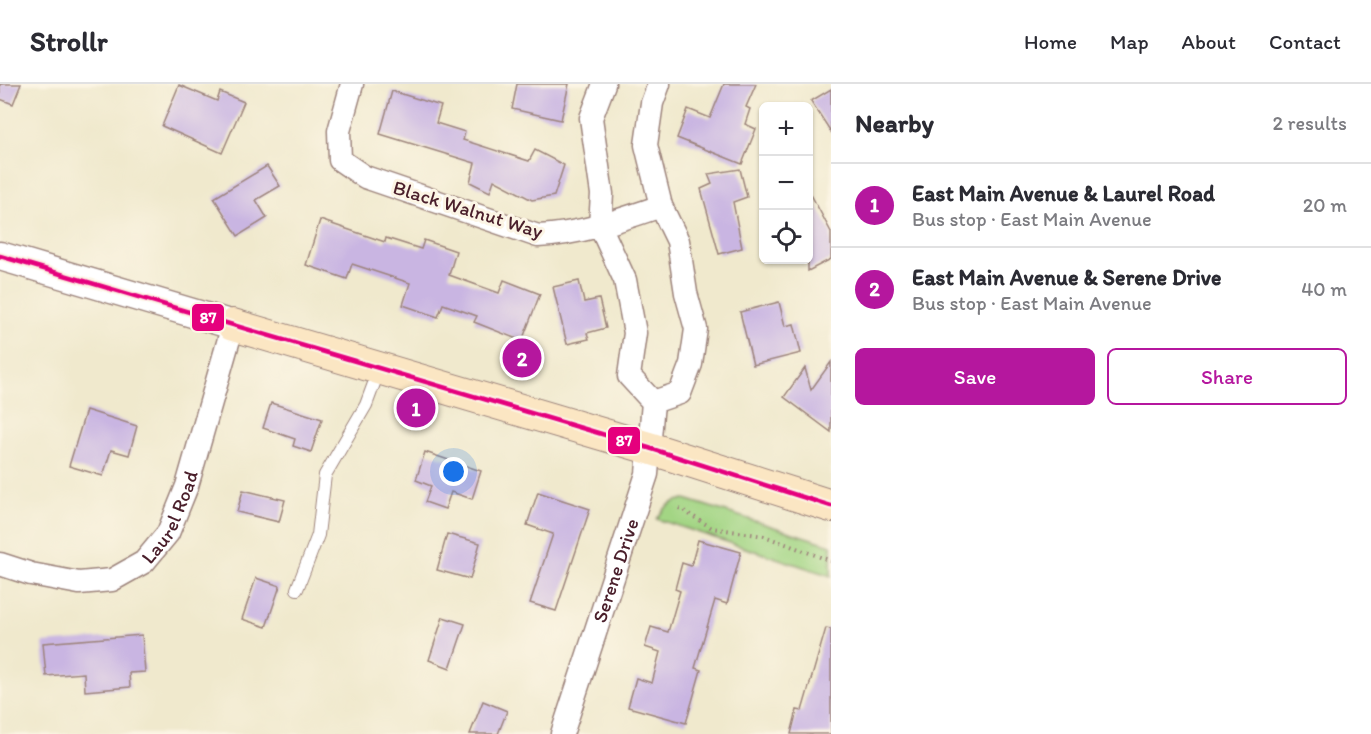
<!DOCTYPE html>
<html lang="en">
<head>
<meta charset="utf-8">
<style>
	:root { --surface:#fff; --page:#f2f2f3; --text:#2b2b33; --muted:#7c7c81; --line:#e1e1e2; --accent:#b5179e }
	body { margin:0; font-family:Itim,sans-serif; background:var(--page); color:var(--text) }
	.controls { position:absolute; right:18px; top:18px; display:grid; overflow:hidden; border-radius:9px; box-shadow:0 2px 4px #0004 }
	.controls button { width:54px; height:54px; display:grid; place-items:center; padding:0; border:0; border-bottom:2px solid var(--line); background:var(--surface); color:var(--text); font:30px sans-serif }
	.you { position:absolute; left:454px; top:388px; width:21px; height:21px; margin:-15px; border:4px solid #fff; border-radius:50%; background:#1a73e8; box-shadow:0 0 0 9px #1a73e833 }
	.badge { display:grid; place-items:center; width:39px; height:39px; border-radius:50%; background:var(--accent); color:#fff; font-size:20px; font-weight:700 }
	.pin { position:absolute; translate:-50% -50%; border:3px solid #fff; box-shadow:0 2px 6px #0006 }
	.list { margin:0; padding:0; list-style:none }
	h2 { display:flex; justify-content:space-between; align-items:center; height:78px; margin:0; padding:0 24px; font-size:26px }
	h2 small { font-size:20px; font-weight:400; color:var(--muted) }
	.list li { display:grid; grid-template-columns:39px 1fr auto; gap:18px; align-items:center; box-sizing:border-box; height:84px; padding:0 24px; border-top:2px solid var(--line) }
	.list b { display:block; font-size:22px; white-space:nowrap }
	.list p { margin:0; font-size:20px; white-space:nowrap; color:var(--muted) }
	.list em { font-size:20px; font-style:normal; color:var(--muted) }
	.actions { display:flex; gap:12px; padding:18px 24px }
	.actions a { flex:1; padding:14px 0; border:2px solid var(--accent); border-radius:9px; text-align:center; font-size:21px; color:var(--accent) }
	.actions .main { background:var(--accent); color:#fff }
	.icon { flex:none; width:33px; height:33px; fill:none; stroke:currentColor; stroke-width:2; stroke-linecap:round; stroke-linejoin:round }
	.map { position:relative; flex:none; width:831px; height:650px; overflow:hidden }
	header { display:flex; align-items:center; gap:36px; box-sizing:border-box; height:84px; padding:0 30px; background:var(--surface); border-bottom:2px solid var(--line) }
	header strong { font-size:28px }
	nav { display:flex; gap:33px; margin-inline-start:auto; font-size:21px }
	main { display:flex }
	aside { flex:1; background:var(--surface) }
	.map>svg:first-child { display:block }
	.green { fill:#a3d584; stroke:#767a58; stroke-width:1.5 }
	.building { fill:#c9b5e2 }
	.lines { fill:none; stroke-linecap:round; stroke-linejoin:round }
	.service-casing { stroke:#9d847c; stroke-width:14 }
	.minor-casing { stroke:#9d847c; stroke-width:25 }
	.tertiary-casing { stroke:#9d847c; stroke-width:31 }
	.secondary-casing { stroke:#9d847c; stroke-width:34 }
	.path { stroke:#9d847c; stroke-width:4; stroke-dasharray:1.5 4.5; stroke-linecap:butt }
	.service { stroke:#fff; stroke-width:12 }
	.minor { stroke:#fff; stroke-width:22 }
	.tertiary { stroke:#fff; stroke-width:28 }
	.secondary { stroke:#fbe6c3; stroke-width:32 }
	.bus-1-casing { stroke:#fcf5e5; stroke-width:9 }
	.bus-1 { stroke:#e5007d; stroke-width:4.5 }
	.labels { text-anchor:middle; stroke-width:6; stroke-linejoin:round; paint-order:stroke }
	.street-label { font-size:20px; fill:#4a1f2b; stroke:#fcf5e5 }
	.line-badge { stroke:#fcf5e5; stroke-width:2 }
	.badge-label { font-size:16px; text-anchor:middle; font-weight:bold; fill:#fff }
</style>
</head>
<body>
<header>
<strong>Strollr</strong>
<nav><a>Home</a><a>Map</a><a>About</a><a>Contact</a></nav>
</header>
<main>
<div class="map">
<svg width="831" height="650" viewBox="0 0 831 650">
	<rect width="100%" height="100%" fill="#fcf5e5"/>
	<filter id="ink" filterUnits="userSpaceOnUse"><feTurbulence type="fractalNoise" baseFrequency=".0167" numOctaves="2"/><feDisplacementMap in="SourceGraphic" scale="12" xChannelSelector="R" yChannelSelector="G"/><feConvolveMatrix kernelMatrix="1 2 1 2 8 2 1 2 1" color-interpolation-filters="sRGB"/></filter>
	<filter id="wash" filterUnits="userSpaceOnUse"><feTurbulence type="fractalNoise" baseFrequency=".008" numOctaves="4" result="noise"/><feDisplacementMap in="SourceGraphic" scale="24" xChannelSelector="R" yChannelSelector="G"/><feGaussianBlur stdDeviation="1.35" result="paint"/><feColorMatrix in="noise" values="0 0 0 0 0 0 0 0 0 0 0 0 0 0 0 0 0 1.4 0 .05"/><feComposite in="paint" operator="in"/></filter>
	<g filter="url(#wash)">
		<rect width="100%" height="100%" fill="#f0e9cd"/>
		<!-- green -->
		<path class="green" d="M685,415l146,46v31l-174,-57c7,-11 14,-18 28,-20z"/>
		<g id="blocks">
			<!-- building -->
			<g class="building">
				<path d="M0,0h21l-8,20 -13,-5z"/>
				<path d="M517,0h52l-8,36 -49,-11z"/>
				<path d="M724,0h32l-10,23 4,2 -5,15 11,5 -14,35 -65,-26 11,-29 22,9z"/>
				<path d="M179,1l38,16 3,-9 24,10 -22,51 -60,-27z"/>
				<path d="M831,5v43l-20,-31z"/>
				<path d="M392,7l49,15 -5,17 29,9 -2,8 66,21 6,-11 29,15 -10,31 -22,4 -38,-20 -4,12 -20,-10 5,-19 -95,-29z"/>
				<path d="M267,82l13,20 -24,14 11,18 -29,18 -24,-38z"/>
				<path d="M740,85l7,28 -14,5 9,46 -23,6 -18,-65 11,-5 -4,-10z"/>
				<path d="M808,105l23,43v27l-23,12z"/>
				<path d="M320,136l65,22 1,-4 35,11 3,-9 32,11 -7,24 50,18 5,-13 36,14 -18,47 -48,-19 3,-6 -34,-12 -5,13 -35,-12 7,-22 -58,-19 -5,15 -41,-14z"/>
				<path d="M579,197l5,21 15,-3 7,29 -19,5 2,6 -22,5 -14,-57z"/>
				<path d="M779,218l6,24 9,-2 7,29 -48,12 -13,-53z"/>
				<path d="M831,278v70l-47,-35 21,-29 6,22z"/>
				<path d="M271,319l51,16 -11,33 -18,-6 2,-7 -32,-11z"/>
				<path d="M86,326l51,16 -8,29 -18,-5 -8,26 -34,-10z"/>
				<path d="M425,368l56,19 -9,28 -21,-7 -6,17 -20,-7 6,-16 -15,-6z"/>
				<path d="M243,406l42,10 -6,22 -42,-10z"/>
				<path d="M538,408l52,17 -34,102 -26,-8 23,-69 -26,-9z"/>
				<path d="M447,450l33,9 -10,36 -33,-9z"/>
				<path d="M698,456l43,12 -14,52 -12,-4 -20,68 6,2 -15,53 -58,-16 8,-29 16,5 8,-31 -15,-5 6,-20 17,5 12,-41 -5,-2 7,-26 9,3z"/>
				<path d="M256,494l24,8 -14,41 -24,-8z"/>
				<path d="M443,533l22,7 -15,44 -21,-8z"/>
				<path d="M826,544l5,1v105h-40l6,-24 5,1z"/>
				<path d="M142,551l3,37 -16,1 1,14 -45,4 -1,-18 -38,3 -3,-33z"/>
				<path d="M483,617l24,10 -9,23h-28z"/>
			</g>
		</g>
	</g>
	<g filter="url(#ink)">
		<use href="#blocks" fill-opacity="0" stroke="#9d847c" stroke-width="1.5"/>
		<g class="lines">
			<defs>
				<path id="service" d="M297,505l21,-54 7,-60 41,-70 13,-35"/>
				<g id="minor">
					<path d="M352,0l-13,47 1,29 25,17 173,59c43,-2 82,-16 123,-30"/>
					<path d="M653,318l27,-9 11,-29 5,-35 -10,-36 -8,-52 -17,-35 -15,-61 6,-42 7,-19"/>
					<path id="s1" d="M0,480l31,10 48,9 33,-3 32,-18 24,-29 19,-47 46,-161"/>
					<path id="s2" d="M562,650l85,-260 6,-72 -24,-26 6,-43 -10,-53 -25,-54 2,-32 -11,-76 13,-34"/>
				</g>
				<path id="tertiary" d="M0,172l233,69"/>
				<path id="secondary" d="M233,241l416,123 182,58"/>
			</defs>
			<!-- service casing -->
			<use href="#service" class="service-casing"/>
			<!-- minor casing -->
			<use href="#minor" class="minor-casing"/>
			<!-- tertiary casing -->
			<use href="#tertiary" class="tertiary-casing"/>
			<!-- secondary casing -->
			<use href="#secondary" class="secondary-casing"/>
			<!-- path -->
			<path class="path" d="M679,424l33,20 52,8 67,25"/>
			<!-- service -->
			<use href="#service" class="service"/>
			<!-- minor -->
			<use href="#minor" class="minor"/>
			<!-- tertiary -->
			<use href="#tertiary" class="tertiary"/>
			<!-- secondary -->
			<use href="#secondary" class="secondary"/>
			<defs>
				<path id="bus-1" d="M0,172l649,192 182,58"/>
			</defs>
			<!-- bus-1 casing -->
			<use href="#bus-1" class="bus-1-casing"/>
			<!-- bus-1 -->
			<use href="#bus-1" class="bus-1"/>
		</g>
	</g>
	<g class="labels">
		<!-- street labels -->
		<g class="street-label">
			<text transform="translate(468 125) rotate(17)" y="7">Black Walnut Way</text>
			<text dy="7" stroke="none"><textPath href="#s1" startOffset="204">Laurel Road</textPath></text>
			<text dy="7" stroke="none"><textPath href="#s2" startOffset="172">Serene Drive</textPath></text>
		</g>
	</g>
	<g class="line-badge">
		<rect x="191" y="219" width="34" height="29" rx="6" fill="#e5007d"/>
		<rect x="607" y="342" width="34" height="29" rx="6" fill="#e5007d"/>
	</g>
	<g class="badge-label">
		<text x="208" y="239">87</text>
		<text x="624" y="362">87</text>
	</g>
</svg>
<div class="controls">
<button>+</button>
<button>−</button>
<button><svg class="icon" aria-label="locate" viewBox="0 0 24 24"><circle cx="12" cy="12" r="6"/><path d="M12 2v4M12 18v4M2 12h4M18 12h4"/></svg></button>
</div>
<div class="you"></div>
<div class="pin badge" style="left:416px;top:324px">1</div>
<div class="pin badge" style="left:522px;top:274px">2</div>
</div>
<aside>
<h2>Nearby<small>2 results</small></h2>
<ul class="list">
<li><span class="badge">1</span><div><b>East Main Avenue &amp; Laurel Road</b><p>Bus stop · East Main Avenue</p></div><em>20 m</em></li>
<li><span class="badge">2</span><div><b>East Main Avenue &amp; Serene Drive</b><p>Bus stop · East Main Avenue</p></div><em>40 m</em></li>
</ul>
<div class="actions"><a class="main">Save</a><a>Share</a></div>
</aside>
</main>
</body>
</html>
